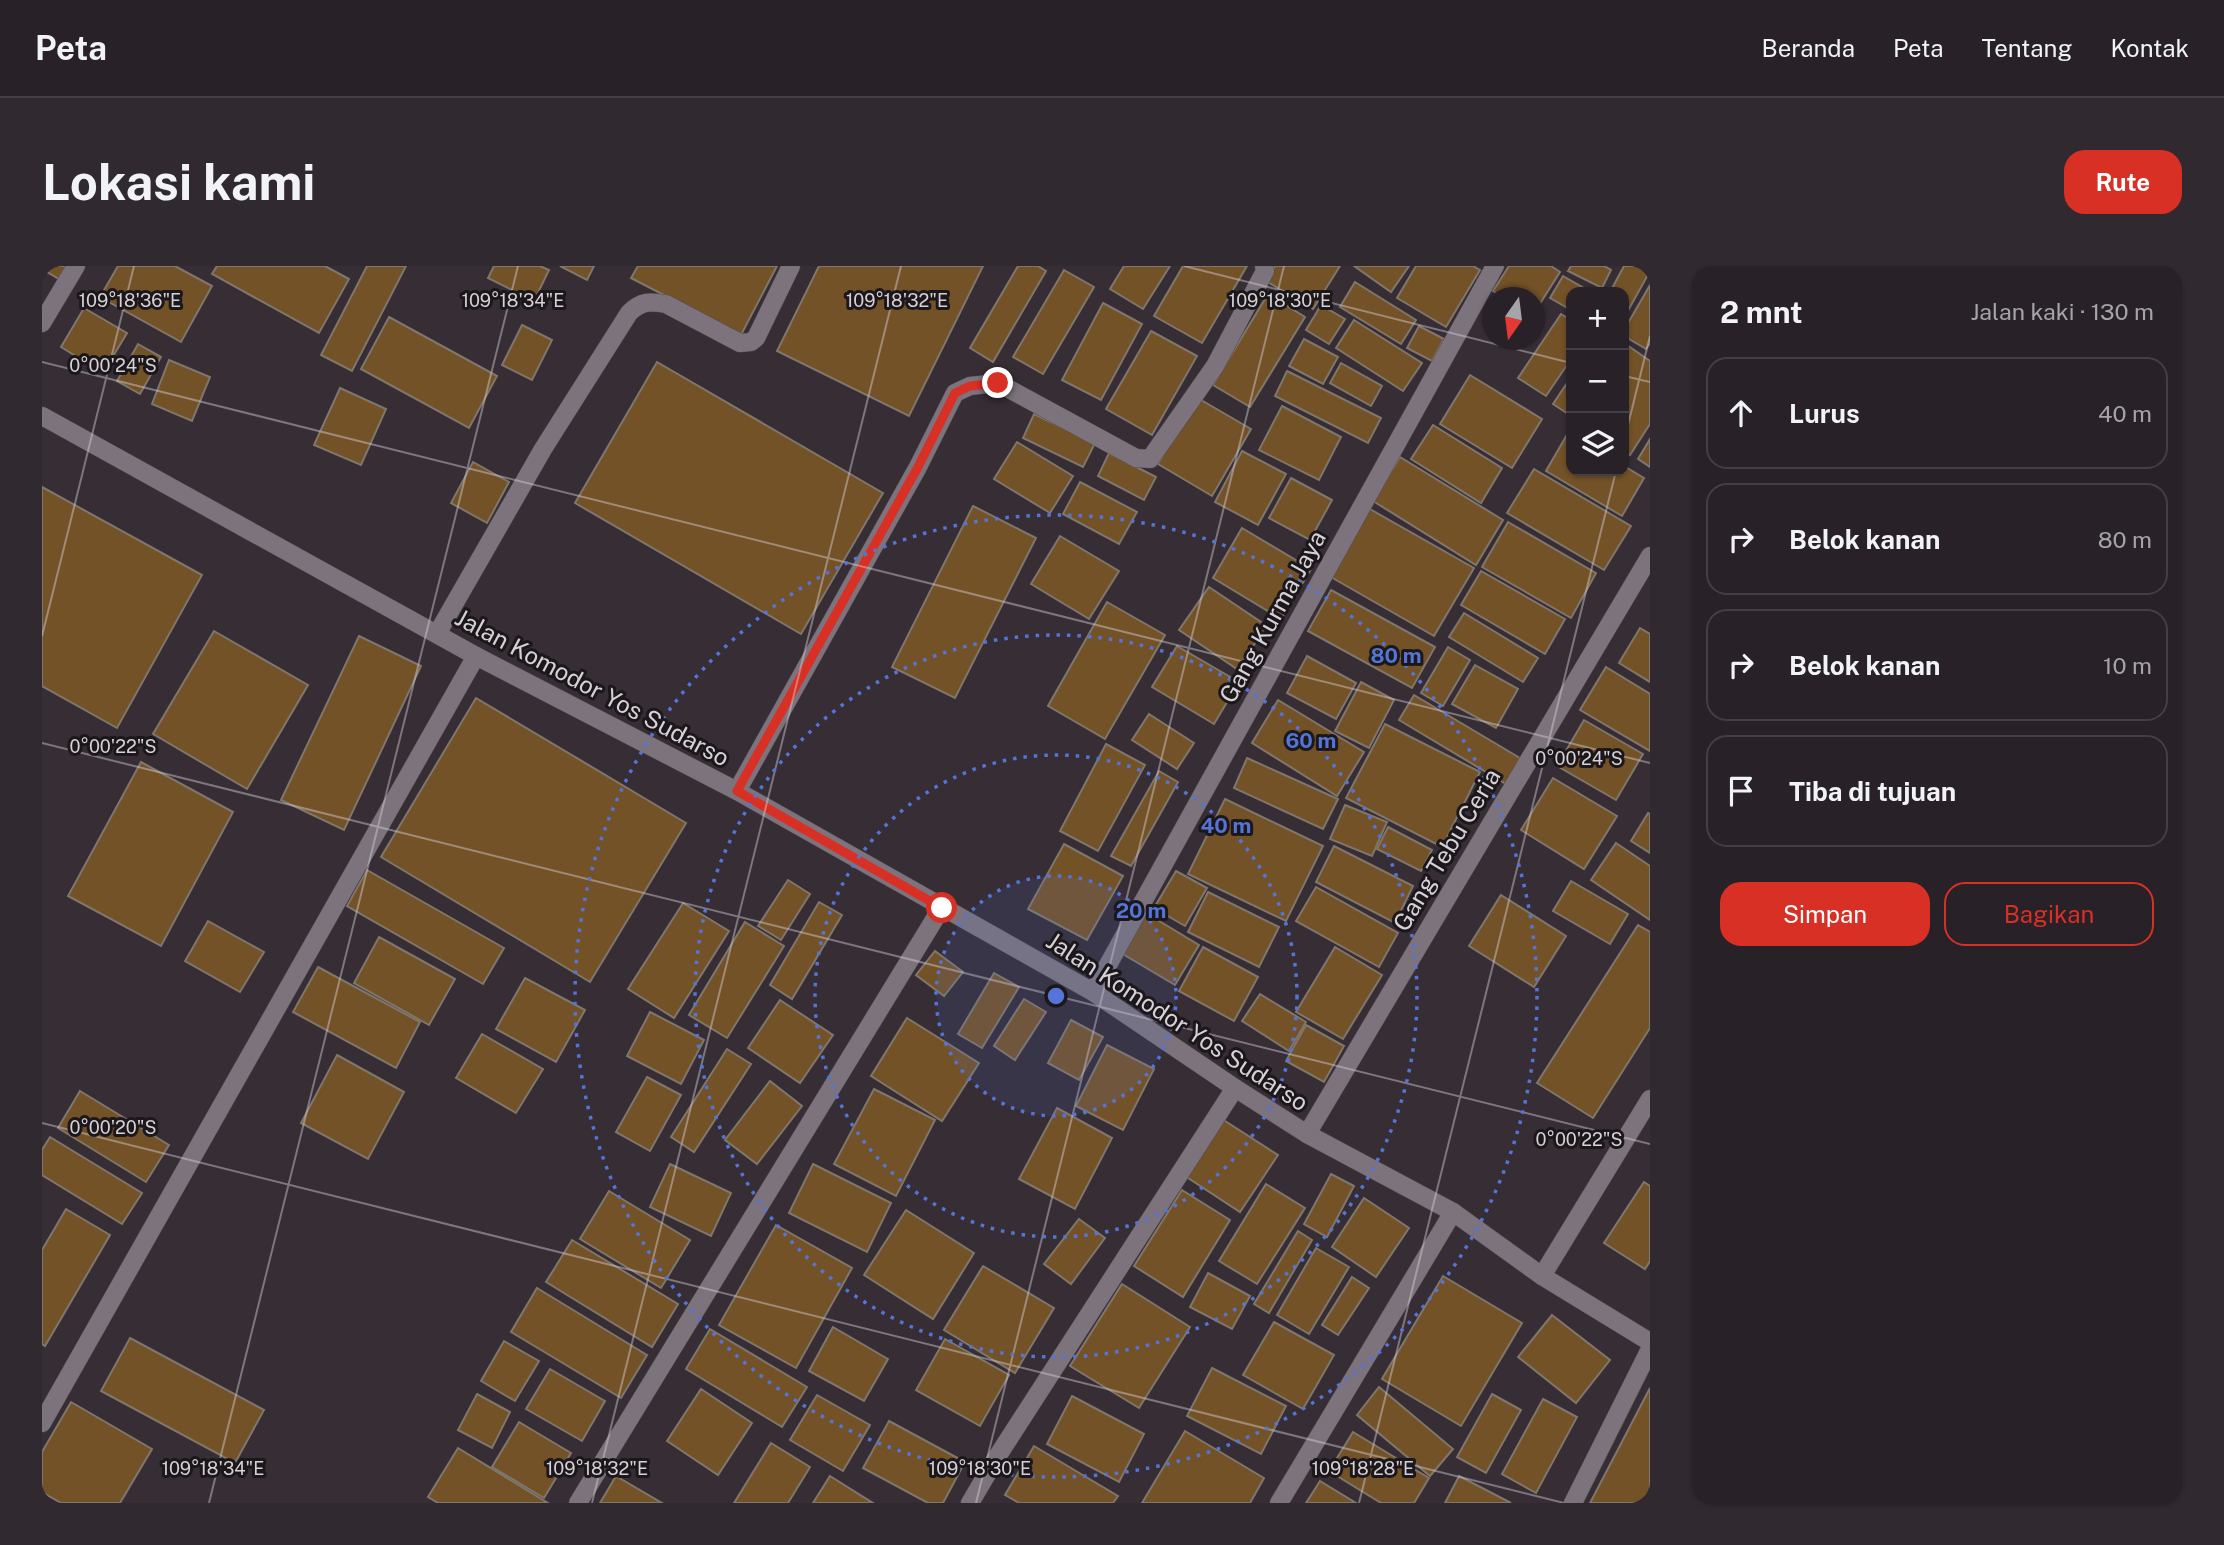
<!DOCTYPE html>
<html lang="id">
<head>
<meta charset="utf-8">
<style>
	:root { --surface:#282228; --page:#302a30; --text:#f1f3f6; --muted:#a5a4a8; --line:#443f45; --accent:#d93025 }
	body { margin:0; font-family:"Public Sans",sans-serif; background:var(--page); color:var(--text) }
	.controls { position:absolute; right:21px; top:21px; display:grid; overflow:hidden; border-radius:14px; box-shadow:0 2px 5px #0004 }
	.controls button { width:63px; height:63px; display:grid; place-items:center; padding:0; border:0; border-bottom:2px solid var(--line); background:var(--surface); color:var(--text); font:35px sans-serif }
	.compass { position:absolute; left:1440px; top:21px; width:63px; height:63px; border-radius:50%; background:var(--surface); box-shadow:0 2px 5px #0004; rotate:194deg }
	.stop { position:absolute; width:21px; height:21px; margin:-16px; border:5px solid #d93025; border-radius:50%; background:#fff }
	.stop.end { background:#d93025; border-color:#fff; box-shadow:0 2px 7px #0008 }
	.list { margin:0; padding:0; list-style:none }
	h2 { display:flex; justify-content:space-between; align-items:center; height:91px; margin:0; padding:0 28px; font-size:30px }
	h2 small { font-size:23px; font-weight:400; color:var(--muted) }
	.list li { display:grid; grid-template-columns:46px 1fr auto; gap:21px; align-items:center; box-sizing:border-box; height:112px; margin:0 14px 14px; padding:0 14px; border:2px solid var(--line); border-radius:21px }
	.list b { display:block; font-size:26px; white-space:nowrap }
	.list em { font-size:23px; font-style:normal; color:var(--muted) }
	.actions { display:flex; gap:14px; padding:21px 28px }
	.actions a { flex:1; padding:16px 0; border:2px solid var(--accent); border-radius:21px; text-align:center; font-size:24px; color:var(--accent) }
	.actions .main { background:var(--accent); color:#fff }
	.icon { flex:none; width:38px; height:38px; fill:none; stroke:currentColor; stroke-width:2; stroke-linecap:round; stroke-linejoin:round }
	.map { position:relative; flex:none; width:1608px; height:1237px; overflow:hidden; border-radius:21px }
	header { display:flex; align-items:center; gap:42px; box-sizing:border-box; height:98px; padding:0 35px; background:var(--surface); border-bottom:2px solid var(--line) }
	header strong { font-size:33px }
	nav { display:flex; gap:38px; margin-inline-start:auto; font-size:24px }
	.intro { display:flex; align-items:center; justify-content:space-between; box-sizing:border-box; height:168px; padding:0 42px }
	h1 { margin:0; font-size:49px }
	.button { padding:18px 32px; border-radius:21px; background:var(--accent); color:#fff; font-size:24px; font-weight:700 }
	main { display:flex; gap:42px; padding:0 42px }
	aside { flex:1; background:var(--surface); border-radius:21px; box-shadow:0 2px 5px #0004 }
	.map>svg:first-child { display:block }
	.building { fill:#745228; stroke:#7f766c; stroke-width:2 }
	.lines { fill:none; stroke-linecap:round; stroke-linejoin:round }
	.minor-casing { stroke:#514a50; stroke-width:19 }
	.tertiary-casing { stroke:#514a50; stroke-width:19 }
	.minor { stroke:#7d737c; stroke-width:18 }
	.tertiary { stroke:#7d737c; stroke-width:18 }
	.route { stroke:#d93025; stroke-width:9 }
	.ticks { fill:none; stroke:#d6d1d6; stroke-width:2; stroke-opacity:0.45 }
	.ring { fill:none; stroke:#5475d7; stroke-width:3.5; stroke-dasharray:3.5 7 }
	.labels { text-anchor:middle; stroke-width:6; stroke-linejoin:round; paint-order:stroke }
	.street-label { font-size:24px; fill:#d6d1d6; stroke:#1b171a }
	.ticks-label { font-size:18px; text-anchor:middle; fill:#d6d1d6; stroke:#1b171a; stroke-width:6; stroke-linejoin:round; paint-order:stroke }
	.centre { fill:#5475d7; stroke:#1b171a; stroke-width:3.5 }
	.ring-label { font-size:21px; text-anchor:middle; font-weight:bold; fill:#5475d7; stroke:#1b171a; stroke-width:6; stroke-linejoin:round; paint-order:stroke }
</style>
</head>
<body>
<header>
<strong>Peta</strong>
<nav><a>Beranda</a><a>Peta</a><a>Tentang</a><a>Kontak</a></nav>
</header>
<div class="intro"><h1>Lokasi kami</h1><a class="button">Rute</a></div>
<main>
<div class="map">
<svg width="1608" height="1237" viewBox="0 0 1608 1237">
	<rect width="100%" height="100%" fill="#362d35"/>
	<!-- building -->
	<g class="building">
		<path d="M0,0h24l-7,13 -17,-10z"/>
		<path d="M76,0h57l37,20 -31,56 -81,-45z"/>
		<path d="M175,0h108l24,13 -30,54 -107,-59z"/>
		<path d="M325,0h39l-54,105 -31,-16z"/>
		<path d="M452,0h46l9,4 -15,31 -46,-23z"/>
		<path d="M518,0h34l-7,14z"/>
		<path d="M596,0h139l-36,69 -110,-57z"/>
		<path d="M777,0h164l-74,150 -132,-65z"/>
		<path d="M976,0h20l8,5 -53,91 -23,-14z"/>
		<path d="M1082,0h46l-27,43 -33,-20z"/>
		<path d="M1141,0h64l-45,77 -48,-27z"/>
		<path d="M1233,0h65l-27,43 -47,-28z"/>
		<path d="M1312,0h55l-18,26z"/>
		<path d="M1374,0h57l7,4 -34,57 -49,-29z"/>
		<path d="M1467,0h42l9,6 -26,41v-15h-30l-11,-7z"/>
		<path d="M1529,0h33l7,4 -9,18 -34,-17z"/>
		<path d="M1582,0h26v5l-26,47v-26h-14z"/>
		<path d="M1022,4l30,17 -51,87 -30,-17z"/>
		<path d="M1521,10l28,16h-20v18l-21,-12z"/>
		<path d="M1313,16l61,38 -15,24 -61,-37z"/>
		<path d="M1608,19v58l-4,6 -22,-13v-6z"/>
		<path d="M1226,28l37,23 -55,90 -37,-22z"/>
		<path d="M1061,37l39,21 -41,76 -39,-20z"/>
		<path d="M1279,39l24,14 -16,25 -23,-14z"/>
		<path d="M42,42l43,25 -24,40 -42,-26z"/>
		<path d="M1519,48l10,6v39l-25,37 -28,-18z"/>
		<path d="M347,51l108,59 -28,52 -108,-59z"/>
		<path d="M1312,54l68,43 -19,28 -67,-43z"/>
		<path d="M480,59l30,15 -20,40 -30,-15z"/>
		<path d="M1377,60l25,13 -12,22 -25,-13z"/>
		<path d="M1109,65l46,25 -45,79 -46,-26z"/>
		<path d="M1262,73l34,18 -15,27 -34,-18z"/>
		<path d="M1582,77l26,18v63l-20,31 -6,-4z"/>
		<path d="M96,78l23,13 -21,37 -23,-13z"/>
		<path d="M127,94l41,17 -18,44 -40,-17z"/>
		<path d="M615,96l226,131 -82,141 -226,-131z"/>
		<path d="M1299,97l41,23 -11,20 -41,-23z"/>
		<path d="M1245,105l94,47 -13,25 -93,-47z"/>
		<path d="M1428,109l72,44 -30,49 -72,-44z"/>
		<path d="M1529,111v39l-18,-12z"/>
		<path d="M298,122l46,21 -25,56 -47,-20z"/>
		<path d="M1154,131l55,32 -39,67 -54,-32z"/>
		<path d="M1240,140l59,31 -22,43 -60,-30z"/>
		<path d="M992,148l61,29 -12,24 -60,-29z"/>
		<path d="M1391,159l69,43 -21,35 -70,-44z"/>
		<path d="M1526,167l3,2v36h53v-5l20,12 -22,38 -76,-45z"/>
		<path d="M1608,173v28l-12,-8z"/>
		<path d="M975,176l56,34 -23,37 -56,-34z"/>
		<path d="M1200,185l44,23 -28,51 -43,-23z"/>
		<path d="M1067,187l47,24 -12,23 -46,-24z"/>
		<path d="M1358,191l103,63 -27,45 -103,-64z"/>
		<path d="M431,196l36,20 -22,41 -36,-20z"/>
		<path d="M1492,203l97,57 -27,44 -97,-57z"/>
		<path d="M1249,212l41,22 -22,40 -41,-22z"/>
		<path d="M1038,216l57,30 -18,32 -56,-30z"/>
		<path d="M0,221l160,88 -85,153 -75,-42z"/>
		<path d="M931,240l63,32 -81,160 -63,-31z"/>
		<path d="M1326,242l106,60 -40,68 -105,-60z"/>
		<path d="M1466,256l88,51 -25,45 -89,-51z"/>
		<path d="M1200,262l69,41 -30,50 -68,-41z"/>
		<path d="M1018,270l59,35 -30,48 -58,-35z"/>
		<path d="M1439,305l84,48 -20,35 -84,-49z"/>
		<path d="M1167,321l58,39 -30,43 -58,-39z"/>
		<path d="M1289,324l104,57 -23,41 -104,-57z"/>
		<path d="M1065,336l58,33 -60,104 -57,-33z"/>
		<path d="M1422,347l74,45 -15,24 -74,-45z"/>
		<path d="M1598,362l10,6v48l-31,-19z"/>
		<path d="M172,365l94,54 -61,104 -94,-55z"/>
		<path d="M317,370l62,30 -77,164 -63,-30z"/>
		<path d="M1135,380l62,36 -25,42 -62,-37z"/>
		<path d="M1406,381l22,13 -27,46 -22,-13z"/>
		<path d="M1265,390l49,27 -20,36 -49,-26z"/>
		<path d="M1433,399l43,24 -22,39 -44,-24z"/>
		<path d="M1564,401l44,27v57l-70,-41z"/>
		<path d="M1319,416l33,18 -25,48 -34,-17z"/>
		<path d="M1372,429l106,63 -14,26 -107,-64z"/>
		<path d="M434,432l210,125 -96,159 -209,-125z"/>
		<path d="M1236,434l86,52 -27,44 -85,-53z"/>
		<path d="M1107,448l45,29 -17,26 -45,-29z"/>
		<path d="M1542,454l59,34 -27,46 -59,-34z"/>
		<path d="M1343,458l95,48 -38,75 -96,-49z"/>
		<path d="M1064,478l39,21 -47,86 -38,-20z"/>
		<path d="M1205,492l91,41 -15,30 -89,-41z"/>
		<path d="M99,496l92,50 -72,134 -93,-50z"/>
		<path d="M1117,505l19,11 -47,84 -20,-10z"/>
		<path d="M1511,512l64,38 -33,53 -63,-39z"/>
		<path d="M1183,533l98,47 -37,75 -98,-47z"/>
		<path d="M1303,539l42,17 -15,34 -42,-17z"/>
		<path d="M1606,547l2,1v39l-19,-12z"/>
		<path d="M1346,561l44,23 -11,21 -44,-22z"/>
		<path d="M1574,577l34,23v54l-59,-40z"/>
		<path d="M1022,578l59,32 -36,64 -59,-31z"/>
		<path d="M1292,580l79,40 -18,37 -79,-41z"/>
		<path d="M325,604l137,78 -21,36 -136,-78z"/>
		<path d="M1134,605l31,17 -22,38 -31,-18z"/>
		<path d="M746,614l22,14 -29,46 -23,-14z"/>
		<path d="M1529,615l57,33 -18,30 -57,-33z"/>
		<path d="M1274,621l82,46 -19,34 -83,-46z"/>
		<path d="M1166,626l71,35 -20,40 -71,-35z"/>
		<path d="M1459,629l65,41 -32,51 -65,-41z"/>
		<path d="M777,636l23,13 -50,84 -22,-14z"/>
		<path d="M641,637l46,28 -55,87 -46,-29z"/>
		<path d="M1104,647l53,32 -24,40 -54,-32z"/>
		<path d="M166,655l56,31 -24,40 -55,-31z"/>
		<path d="M703,656l39,24 -57,92 -38,-23z"/>
		<path d="M1596,659l12,7v96l-57,90 -56,-35z"/>
		<path d="M337,671l76,42 -26,46 -75,-42z"/>
		<path d="M1161,681l55,30 -24,44 -55,-30z"/>
		<path d="M1293,681l47,28 -39,64 -47,-27z"/>
		<path d="M893,685l28,21 -19,24 -28,-21z"/>
		<path d="M276,701l102,55 -24,46 -103,-56z"/>
		<path d="M952,707l25,14 -37,61 -24,-14z"/>
		<path d="M483,712l60,32 -29,52 -60,-33z"/>
		<path d="M1218,728l46,28 -17,29 -47,-30z"/>
		<path d="M982,733l22,13 -31,48 -21,-14z"/>
		<path d="M738,734l53,35 -33,48 -52,-35z"/>
		<path d="M608,746l54,28 -23,44 -54,-28z"/>
		<path d="M865,752l72,45 -37,58 -71,-45z"/>
		<path d="M1029,754l32,17 -24,43 -31,-17z"/>
		<path d="M1264,759l38,21 -20,36 -38,-21z"/>
		<path d="M440,768l61,35 -27,44 -60,-35z"/>
		<path d="M1065,779l47,24 -31,61 -47,-24z"/>
		<path d="M685,783l24,15 -57,88 -23,-15z"/>
		<path d="M295,789l67,37 -36,67 -67,-36z"/>
		<path d="M605,811l34,18 -31,56 -34,-19z"/>
		<path d="M728,815l32,25 -45,58 -32,-24z"/>
		<path d="M832,823l61,31 -39,76 -62,-32z"/>
		<path d="M38,825l89,54 -23,37 -88,-54z"/>
		<path d="M1015,842l55,30 -37,71 -56,-30z"/>
		<path d="M1180,853l56,36 -38,57 -55,-36z"/>
		<path d="M8,871l92,56 -20,31 -80,-49v-25z"/>
		<path d="M628,898l61,29 -20,43 -61,-29z"/>
		<path d="M771,898l78,39 -24,49 -78,-39z"/>
		<path d="M1289,908l23,12 -27,51 -23,-13z"/>
		<path d="M1602,916l6,4v75l-5,8 -41,-26z"/>
		<path d="M1224,918l39,24 -48,76 -38,-23z"/>
		<path d="M1140,924l48,30 -47,77 -49,-31z"/>
		<path d="M567,925l81,49 -29,48 -81,-49z"/>
		<path d="M1322,932l45,30 -33,49 -44,-30z"/>
		<path d="M24,943l44,26 -65,111 -3,-2v-94z"/>
		<path d="M864,944l68,43 -41,66 -69,-44z"/>
		<path d="M1037,953l26,19 -34,46 -27,-20z"/>
		<path d="M734,959l76,43 -56,100 -77,-43z"/>
		<path d="M1256,965l14,9 -43,73 -15,-9z"/>
		<path d="M530,974l106,64 -26,43 -106,-65z"/>
		<path d="M1274,982l33,19 -40,67 -32,-19z"/>
		<path d="M941,1000l71,42 -39,65 -71,-43z"/>
		<path d="M1166,1007l42,23 -18,33 -42,-22z"/>
		<path d="M1401,1010l79,47 -61,103 -79,-47z"/>
		<path d="M1310,1011l17,11 -31,47 -16,-10z"/>
		<path d="M1080,1018l68,43 -51,81 -69,-42z"/>
		<path d="M495,1022l110,67 -26,43 -110,-66z"/>
		<path d="M1510,1049l58,45 -34,43 -58,-46z"/>
		<path d="M1232,1056l60,33 -31,54 -60,-34z"/>
		<path d="M791,1061l55,32 -24,42 -55,-30z"/>
		<path d="M668,1063l97,58 -25,40 -96,-58z"/>
		<path d="M88,1072l134,72 -29,53 -134,-72z"/>
		<path d="M903,1073l64,36 -29,51 -64,-36z"/>
		<path d="M462,1075l35,20 -24,40 -34,-20z"/>
		<path d="M1170,1102l74,38 -25,48 -74,-38z"/>
		<path d="M508,1103l55,32 -23,40 -56,-32z"/>
		<path d="M1337,1121l74,62 -23,27 -73,-61z"/>
		<path d="M1608,1122v115h-60z"/>
		<path d="M659,1123l51,34 -34,52 -51,-34z"/>
		<path d="M435,1128l33,18 -18,36 -34,-18z"/>
		<path d="M1450,1128l29,16 -35,63 -29,-16z"/>
		<path d="M775,1129l53,30 -27,46 -53,-31z"/>
		<path d="M1030,1130l72,38 -25,48 -72,-38z"/>
		<path d="M1501,1133l34,18 -41,76 -34,-19z"/>
		<path d="M29,1136l81,47 -32,54h-59l-19,-11v-40z"/>
		<path d="M847,1155l76,41 -22,41h-15l-65,-35z"/>
		<path d="M477,1156l52,31 -27,45 -52,-31z"/>
		<path d="M1143,1165l79,47 -14,25h-108z"/>
		<path d="M1311,1166l76,46 -15,25h-33l-52,-32z"/>
		<path d="M729,1177l39,24 -22,36h-54z"/>
		<path d="M992,1180l84,50 -5,7h-94l-14,-8z"/>
		<path d="M416,1182l90,55h-110l-10,-6z"/>
		<path d="M574,1210l46,27h-62z"/>
		<path d="M788,1210l43,27h-60z"/>
		<path d="M1417,1210l52,27h-66z"/>
		<path d="M1278,1215l36,22h-50z"/>
	</g>
	<g class="lines">
		<defs>
			<g id="minor">
				<path d="M0,57l34,-57"/>
				<path d="M395,368l106,-185 86,-136c12,-12 21,-12 37,-9l74,39 11,-1 5,-4 35,-72"/>
				<path d="M695,525l181,-324 37,-74 15,-7 28,-3 138,75 14,1 65,-93 50,-95 -1,-5"/>
				<path d="M1051,726l402,-726"/>
				<path d="M1265,868l343,-578"/>
				<path d="M1500,1010l108,-177"/>
				<path d="M0,1157l434,-767"/>
				<path d="M536,1237l364,-596"/>
				<path d="M928,1237l27,-46 238,-369"/>
				<path d="M1237,1237l174,-291"/>
				<path d="M1531,1237l77,-154"/>
			</g>
			<path id="tertiary" d="M0,150l434,240 261,135 356,201 142,96 72,46 146,78 89,64 108,66"/>
		</defs>
		<!-- minor casing -->
		<use href="#minor" class="minor-casing"/>
		<!-- tertiary casing -->
		<use href="#tertiary" class="tertiary-casing"/>
		<!-- minor -->
		<use href="#minor" class="minor"/>
		<!-- tertiary -->
		<use href="#tertiary" class="tertiary"/>
	</g>
	<g class="lines">
		<!-- route -->
		<path class="route" d="M900,642l-205,-117 181,-324 37,-74 15,-7 28,-3"/>
	</g>
	<!-- ticks -->
	<path class="ticks" d="M1142,0l387,97M0,96l1608,401M1582,110l26,6M1582,175l26,-105M0,370l92,-370M0,477l1608,401M0,857l1522,380M167,1237l309,-1237M550,1237l309,-1237M934,1237l308,-1237M1317,1237l257,-1032"/>
	<!-- distance rings -->
	<circle cx="1014" cy="730" r="120" fill="#5475d7" fill-opacity=".12"/>
	<g class="ring">
		<circle cx="1014" cy="730" r="120"/>
		<circle cx="1014" cy="730" r="241"/>
		<circle cx="1014" cy="730" r="361"/>
		<circle cx="1014" cy="730" r="481"/>
	</g>
	<g class="labels">
		<!-- street labels -->
		<g class="street-label">
			<text transform="translate(1231 351) rotate(-61)" y="8">Gang Kurma Jaya</text>
			<text transform="translate(550 422) rotate(28)" y="8">Jalan Komodor Yos Sudarso</text>
			<text transform="translate(1405 584) rotate(-59)" y="8">Gang Tebu Ceria</text>
			<text transform="translate(1135 756) rotate(33)" y="8">Jalan Komodor Yos Sudarso</text>
		</g>
	</g>
	<g class="ticks-label">
		<text x="88" y="41">109°18'36"E</text>
		<text x="471" y="41">109°18'34"E</text>
		<text x="855" y="41">109°18'32"E</text>
		<text x="1238" y="41">109°18'30"E</text>
		<text x="71" y="106">0°00'24"S</text>
		<text x="71" y="487">0°00'22"S</text>
		<text x="1537" y="499">0°00'24"S</text>
		<text x="71" y="868">0°00'20"S</text>
		<text x="1537" y="880">0°00'22"S</text>
		<text x="171" y="1209">109°18'34"E</text>
		<text x="555" y="1209">109°18'32"E</text>
		<text x="938" y="1209">109°18'30"E</text>
		<text x="1321" y="1209">109°18'28"E</text>
	</g>
	<circle cx="1014" cy="730" r="10" class="centre"/>
	<g class="ring-label">
		<text x="1354" y="397">80 m</text>
		<text x="1269" y="482">60 m</text>
		<text x="1184" y="567">40 m</text>
		<text x="1099" y="652">20 m</text>
	</g>
</svg>
<div class="controls">
<button>+</button>
<button>−</button>
<button><svg class="icon" aria-label="layers" viewBox="0 0 24 24"><path d="M12 4l9 5-9 5-9-5zM3 14l9 5 9-5"/></svg></button>
</div>
<svg class="compass" viewBox="-18 -18 36 36"><path d="M0-13l5 13h-10z" fill="#e53935"/><path d="M0 13l5-13h-10z" fill="#a5a4a8"/></svg>
<div class="stop" style="left:900px;top:642px"></div>
<div class="stop end" style="left:956px;top:117px"></div>
</div>
<aside>
<h2>2 mnt<small>Jalan kaki · 130 m</small></h2>
<ul class="list">
<li><svg class="icon" aria-label="ahead" viewBox="0 0 24 24"><path d="M12 20V5M6 11l6-6 6 6"/></svg><div><b>Lurus</b></div><em>40 m</em></li>
<li><svg class="icon" aria-label="right" viewBox="0 0 24 24"><path d="M7 20v-9h11M14 6l5 5-5 5"/></svg><div><b>Belok kanan</b></div><em>80 m</em></li>
<li><svg class="icon" aria-label="right" viewBox="0 0 24 24"><path d="M7 20v-9h11M14 6l5 5-5 5"/></svg><div><b>Belok kanan</b></div><em>10 m</em></li>
<li><svg class="icon" aria-label="arrive" viewBox="0 0 24 24"><path d="M6 21V4h12l-3 4 3 4H6"/></svg><div><b>Tiba di tujuan</b></div></li>
</ul>
<div class="actions"><a class="main">Simpan</a><a>Bagikan</a></div>
</aside>
</main>
</body>
</html>
